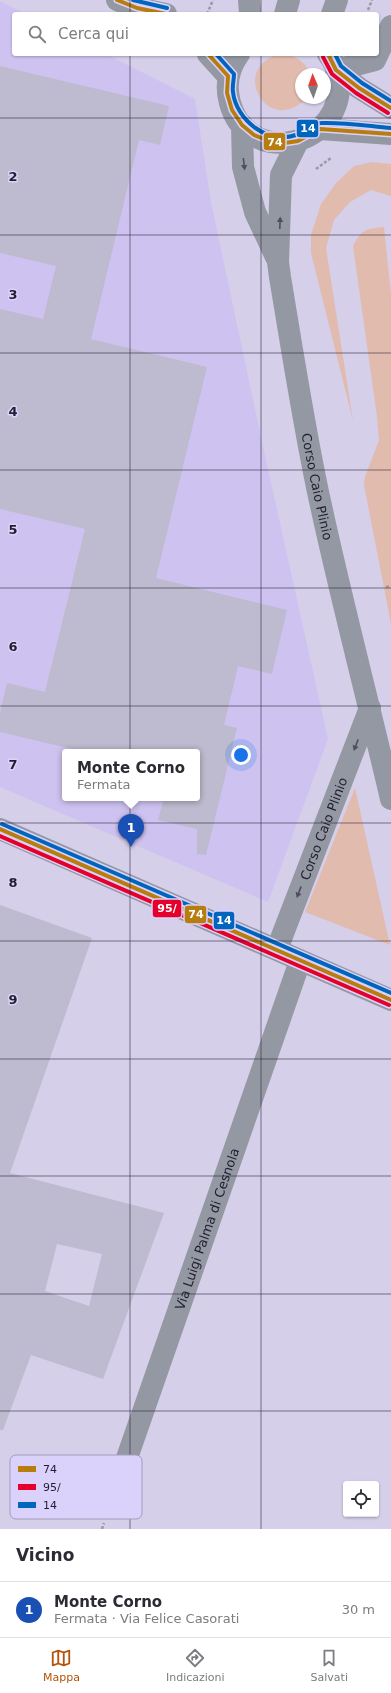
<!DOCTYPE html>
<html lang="it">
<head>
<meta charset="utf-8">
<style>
	:root { --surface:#fff; --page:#f2f2f3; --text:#2b2b33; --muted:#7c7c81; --line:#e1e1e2; --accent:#b45309 }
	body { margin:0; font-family:"DejaVu Sans",sans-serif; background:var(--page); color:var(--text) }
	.controls { position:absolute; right:12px; bottom:12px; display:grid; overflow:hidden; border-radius:4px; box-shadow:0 1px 3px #0004 }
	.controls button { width:36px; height:36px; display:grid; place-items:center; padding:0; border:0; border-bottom:1px solid var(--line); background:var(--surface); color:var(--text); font:20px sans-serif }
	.compass { position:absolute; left:295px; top:68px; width:36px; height:36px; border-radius:50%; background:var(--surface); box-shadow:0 1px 3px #0004; rotate:358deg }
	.you { position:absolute; left:241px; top:755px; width:14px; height:14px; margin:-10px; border:3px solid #fff; border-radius:50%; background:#1a73e8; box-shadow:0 0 0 6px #1a73e833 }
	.badge { display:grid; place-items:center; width:26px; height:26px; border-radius:50%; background:var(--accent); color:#fff; font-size:13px; font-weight:700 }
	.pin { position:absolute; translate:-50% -33px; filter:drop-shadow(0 1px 2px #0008) }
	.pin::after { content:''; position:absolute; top:21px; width:14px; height:12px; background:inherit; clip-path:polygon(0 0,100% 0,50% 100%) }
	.popup { position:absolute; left:62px; top:749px; width:138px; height:52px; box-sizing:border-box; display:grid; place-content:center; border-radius:4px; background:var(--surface); filter:drop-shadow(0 1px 3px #0005); font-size:13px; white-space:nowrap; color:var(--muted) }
	.popup b { font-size:15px; color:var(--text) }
	.popup::after { content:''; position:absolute; left:50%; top:100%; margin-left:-8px; border:8px solid transparent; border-top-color:var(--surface) }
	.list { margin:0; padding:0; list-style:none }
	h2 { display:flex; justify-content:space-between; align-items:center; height:52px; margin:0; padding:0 16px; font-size:17px }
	h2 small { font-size:13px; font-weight:400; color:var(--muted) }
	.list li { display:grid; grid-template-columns:26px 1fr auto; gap:12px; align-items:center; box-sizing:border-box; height:56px; padding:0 16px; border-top:1px solid var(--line) }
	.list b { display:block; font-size:15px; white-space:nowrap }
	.list p { margin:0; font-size:13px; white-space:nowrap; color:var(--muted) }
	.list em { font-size:13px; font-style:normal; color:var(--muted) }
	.icon { flex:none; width:22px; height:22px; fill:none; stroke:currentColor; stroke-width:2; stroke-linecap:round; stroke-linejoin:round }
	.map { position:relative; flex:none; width:391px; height:1529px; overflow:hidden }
	.search { position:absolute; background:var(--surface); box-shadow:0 1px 3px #0004; left:12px; right:12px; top:12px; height:44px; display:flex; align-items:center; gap:10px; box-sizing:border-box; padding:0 14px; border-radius:4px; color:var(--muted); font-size:15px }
	.sheet { height:108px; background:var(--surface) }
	nav { display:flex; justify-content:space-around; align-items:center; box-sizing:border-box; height:56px; border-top:1px solid var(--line); background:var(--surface); font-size:11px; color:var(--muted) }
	nav a { display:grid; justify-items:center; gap:2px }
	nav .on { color:var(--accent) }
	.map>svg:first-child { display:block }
	.built { fill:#cec3f0; fill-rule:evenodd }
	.green { fill:#e2bbaf }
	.building { fill:#bebacf; fill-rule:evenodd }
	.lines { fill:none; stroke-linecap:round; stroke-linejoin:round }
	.path { stroke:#9999a7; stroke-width:2.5; stroke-dasharray:3 2; stroke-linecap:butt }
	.minor { stroke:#9498a3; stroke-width:22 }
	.bus-1-casing { stroke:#dbd2fb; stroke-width:7 }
	.bus-2-casing { stroke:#dbd2fb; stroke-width:7 }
	.bus-3-casing { stroke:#dbd2fb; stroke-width:7 }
	.bus-1 { stroke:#b77d0e; stroke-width:4 }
	.bus-2 { stroke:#e4002b; stroke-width:4 }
	.bus-3 { stroke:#0065bd; stroke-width:4 }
	.oneway { fill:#504e5e }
	.grid { fill:none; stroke:#221d30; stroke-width:1; stroke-opacity:0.55 }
	.labels { text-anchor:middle; stroke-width:3; stroke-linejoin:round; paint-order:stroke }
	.street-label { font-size:13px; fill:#221d30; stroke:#dbd2fb }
	.key { fill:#dbd2fb; stroke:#a49cbe; stroke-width:1 }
	.key-label { font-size:11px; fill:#221d30 }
	.grid-label { font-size:13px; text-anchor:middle; font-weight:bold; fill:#221d30; stroke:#dbd2fb; stroke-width:3; stroke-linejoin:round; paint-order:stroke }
	.line-badge { stroke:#dbd2fb; stroke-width:1.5 }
	.badge-label { font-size:11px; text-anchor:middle; font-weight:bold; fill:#fff }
</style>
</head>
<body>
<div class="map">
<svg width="391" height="1529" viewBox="0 0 391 1529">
	<rect width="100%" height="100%" fill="#d5cfea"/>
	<!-- built -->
	<path class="built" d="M0,1l26,13h-12v40h92l89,45 16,103 51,240 66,297 -60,163 -268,-115zM65,752h132v46h-132z"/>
	<!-- green -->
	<g class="green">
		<path d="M280,54c14,1 25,6 30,20h-9v24l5,1c-40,38 -77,-32 -26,-45z"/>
		<path d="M372,162l19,2v32l-20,-6 -21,12 -16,18 -8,28 27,173 -42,-168v-18l10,-31 15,-21 18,-17z"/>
		<path d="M384,227l7,67v330l-27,-139 1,-8 14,-37 -2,-23 -24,-171c9,-17 12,-17 31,-19z"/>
		<path d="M355,788l35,157 -85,-33z"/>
	</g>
	<!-- building -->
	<g class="building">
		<path d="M0,66l169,40 -9,39 -21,-5 -48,199 116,28 -51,211 131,32 -15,64 -34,-8 -14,59 13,3 -31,127 -9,-1v-25l-39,-9 6,-22h33v-46h-112l-85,-20v-19l7,-30 38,9 40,-163 -85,-20v-200l43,10 13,-53 -56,-13z"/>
		<path d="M0,905l92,33 -82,235 154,40 -61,166 -72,-24 -28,75h-3zM57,1244l45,10 -13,52 -44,-15z"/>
	</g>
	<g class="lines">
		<!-- path -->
		<g class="path">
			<path d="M368,10l4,-10"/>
			<path d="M207,14l6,-14"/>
			<path d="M316,169l15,-11"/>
			<path d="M386,587l5,-1"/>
			<path d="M102,1529l2,-6"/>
		</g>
		<!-- minor -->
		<g class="minor">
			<path d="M117,0l20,8 29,6"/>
			<path d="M249,0l1,14"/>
			<path d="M285,14l4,-14"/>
			<path d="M332,14l5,-14"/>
			<path d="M208,54l20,22"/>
			<path d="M239,54c-11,15 -14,31 -9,49 16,60 102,49 109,-12 1,-13 -3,-27 -11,-37"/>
			<path d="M336,70l39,-10 16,-34"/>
			<path d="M336,70l23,18 32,20"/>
			<path d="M242,125l1,42 12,45 21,45"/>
			<path d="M320,129l71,5"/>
			<path id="s1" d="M298,141l-17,34 -3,87 2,15c12,72 23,144 38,215 22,103 49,204 73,307"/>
			<path d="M0,829l391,171"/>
			<path id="s2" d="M277,949l93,-241"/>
			<path id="s3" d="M113,1498l187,-537"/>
		</g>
		<defs>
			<g id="bus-1">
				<path d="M117,0l20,8 29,6"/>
				<path d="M208,54l20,22 -1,17 5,17 10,15 12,10 15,6 16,2 13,-2 22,-12 71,5"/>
				<path d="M328,54l8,16 23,18 32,20"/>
				<path d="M0,829l391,171"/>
			</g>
			<g id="bus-2">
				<path d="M323,57l9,17 24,19 32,20"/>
				<path d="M0,836l389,169"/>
			</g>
			<g id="bus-3">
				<path d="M133,0l34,8"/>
				<path d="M216,54l18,20c0,6 -2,12 -1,18 3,28 35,53 63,43 8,-2 16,-12 25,-12 23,-1 47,3 70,5"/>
				<path d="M335,54l6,12 21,17 29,18"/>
				<path d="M2,824l389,169"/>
			</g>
		</defs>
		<!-- bus-1 casing -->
		<use href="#bus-1" class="bus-1-casing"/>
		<!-- bus-2 casing -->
		<use href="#bus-2" class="bus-2-casing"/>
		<!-- bus-3 casing -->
		<use href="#bus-3" class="bus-3-casing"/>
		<!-- bus-1 -->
		<use href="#bus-1" class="bus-1"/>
		<!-- bus-2 -->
		<use href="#bus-2" class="bus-2"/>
		<!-- bus-3 -->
		<use href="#bus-3" class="bus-3"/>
	</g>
	<!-- one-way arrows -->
	<defs><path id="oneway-solid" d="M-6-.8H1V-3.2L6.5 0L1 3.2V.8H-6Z"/></defs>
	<g class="oneway">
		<use href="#oneway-solid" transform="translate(244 164) rotate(84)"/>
		<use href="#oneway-solid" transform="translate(280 223) rotate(-88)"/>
		<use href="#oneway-solid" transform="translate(356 745) rotate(111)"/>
		<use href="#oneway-solid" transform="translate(299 892) rotate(111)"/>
	</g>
	<!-- grid -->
	<path class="grid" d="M130,0v14M261,0v14M130,54v1475M261,54v1475M0,118h391M0,235h391M0,353h391M0,470h391M0,588h391M0,706h391M0,823h391M0,941h391M0,1059h391M0,1176h391M0,1294h391M0,1411h391"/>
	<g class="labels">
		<!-- street labels -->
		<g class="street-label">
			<text dy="5" stroke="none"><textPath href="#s1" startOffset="353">Corso Caio Plinio</textPath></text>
			<text dy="5" stroke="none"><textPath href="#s2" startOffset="129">Corso Caio Plinio</textPath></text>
			<text dy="5" stroke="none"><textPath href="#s3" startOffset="285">Via Luigi Palma di Cesnola</textPath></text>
		</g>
	</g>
	<!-- legend -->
	<rect x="10" y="1455" width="132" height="64" rx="6" class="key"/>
	<rect x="18" y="1466" width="18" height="6" fill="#b77d0e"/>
	<rect x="18" y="1484" width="18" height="6" fill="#e4002b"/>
	<rect x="18" y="1502" width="18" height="6" fill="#0065bd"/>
	<g class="key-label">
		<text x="43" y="1473">74</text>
		<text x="43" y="1491">95/</text>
		<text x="43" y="1509">14</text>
	</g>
	<g class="grid-label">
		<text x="13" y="181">2</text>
		<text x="13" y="299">3</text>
		<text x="13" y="416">4</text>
		<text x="13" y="534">5</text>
		<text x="13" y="651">6</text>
		<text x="13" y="769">7</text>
		<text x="13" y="887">8</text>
		<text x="13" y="1004">9</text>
	</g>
	<g class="line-badge">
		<rect x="296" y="119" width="23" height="19" rx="4" fill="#0065bd"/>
		<rect x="263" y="132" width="23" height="19" rx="4" fill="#b77d0e"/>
		<rect x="152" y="899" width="30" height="19" rx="4" fill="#e4002b"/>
		<rect x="184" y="905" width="23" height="19" rx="4" fill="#b77d0e"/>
		<rect x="213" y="911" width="22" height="19" rx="4" fill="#0065bd"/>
	</g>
	<g class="badge-label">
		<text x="308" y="132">14</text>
		<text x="275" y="146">74</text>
		<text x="167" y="912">95/</text>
		<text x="196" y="918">74</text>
		<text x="224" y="924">14</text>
	</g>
</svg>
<div class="controls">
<button><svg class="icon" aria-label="locate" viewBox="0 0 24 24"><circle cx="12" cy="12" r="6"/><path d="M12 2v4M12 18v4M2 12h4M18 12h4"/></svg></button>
</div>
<svg class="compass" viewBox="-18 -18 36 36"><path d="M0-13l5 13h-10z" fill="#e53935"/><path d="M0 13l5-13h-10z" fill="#7c7c81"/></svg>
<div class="you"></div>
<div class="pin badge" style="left:131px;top:847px;background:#1a4fb4">1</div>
<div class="popup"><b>Monte Corno</b>Fermata</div>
<div class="search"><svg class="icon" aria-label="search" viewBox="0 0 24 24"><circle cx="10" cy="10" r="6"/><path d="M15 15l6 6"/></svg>Cerca qui</div>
</div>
<section class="sheet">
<h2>Vicino<small></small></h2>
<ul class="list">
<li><span class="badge" style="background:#1a4fb4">1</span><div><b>Monte Corno</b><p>Fermata · Via Felice Casorati</p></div><em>30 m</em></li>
</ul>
</section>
<nav>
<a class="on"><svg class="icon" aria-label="map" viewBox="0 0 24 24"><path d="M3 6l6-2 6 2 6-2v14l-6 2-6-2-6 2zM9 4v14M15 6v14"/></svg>Mappa</a>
<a><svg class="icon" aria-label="directions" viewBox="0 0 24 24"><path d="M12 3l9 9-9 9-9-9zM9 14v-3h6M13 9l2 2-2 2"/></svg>Indicazioni</a>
<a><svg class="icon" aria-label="saved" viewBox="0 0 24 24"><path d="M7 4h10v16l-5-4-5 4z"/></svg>Salvati</a>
</nav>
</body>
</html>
